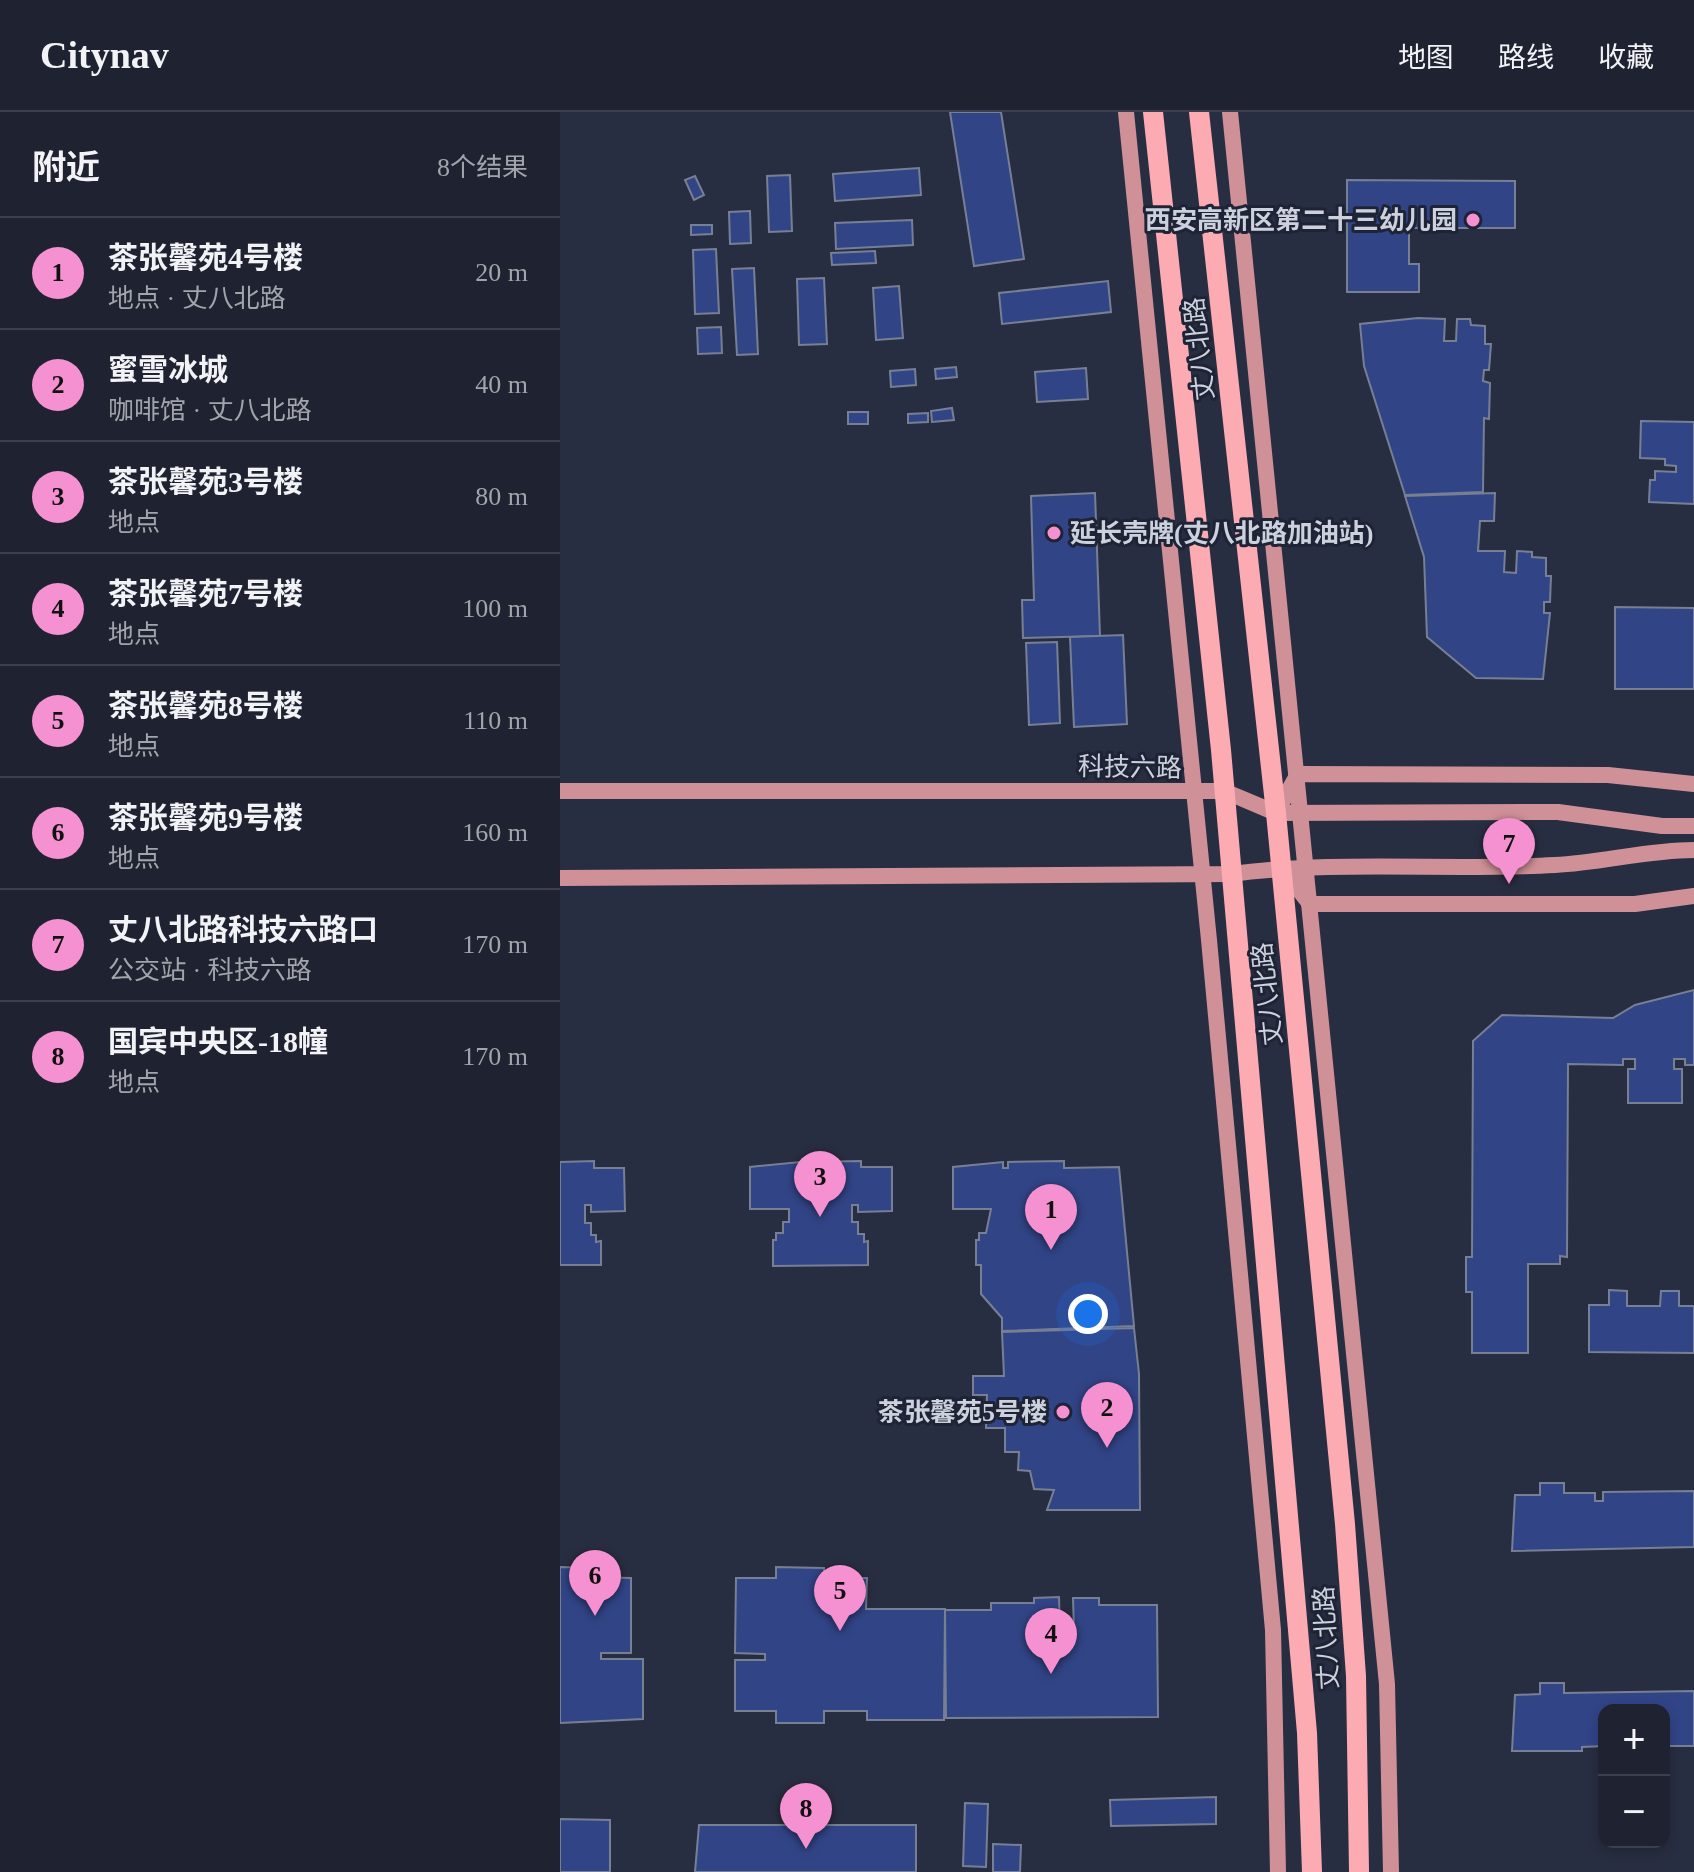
<!DOCTYPE html>
<html lang="zh">
<head>
<meta charset="utf-8">
<style>
	:root { --surface:#1e2231; --page:#2b2f3d; --text:#f1f3f6; --muted:#a1a4ab; --line:#3c3f4d; --accent:#f590d1 }
	body { margin:0; font-family:"Times New Roman","Noto Sans SC",serif; background:var(--page); color:var(--text) }
	.controls { position:absolute; right:24px; bottom:24px; display:grid; overflow:hidden; border-radius:16px; box-shadow:0 4px 12px #0003 }
	.controls button { width:72px; height:72px; display:grid; place-items:center; padding:0; border:0; border-bottom:2px solid var(--line); background:var(--surface); color:var(--text); font:40px sans-serif }
	.you { position:absolute; left:528px; top:1202px; width:28px; height:28px; margin:-20px; border:6px solid #fff; border-radius:50%; background:#1a73e8; box-shadow:0 0 0 12px #1a73e833 }
	.badge { display:grid; place-items:center; width:52px; height:52px; border-radius:50%; background:var(--accent); color:#111; font-size:26px; font-weight:700 }
	.pin { position:absolute; translate:-50% -66px; filter:drop-shadow(0 2px 4px #0008) }
	.pin::after { content:''; position:absolute; top:42px; width:28px; height:24px; background:inherit; clip-path:polygon(0 0,100% 0,50% 100%) }
	.list { margin:0; padding:0; list-style:none }
	h2 { display:flex; justify-content:space-between; align-items:center; height:104px; margin:0; padding:0 32px; font-size:34px }
	h2 small { font-size:26px; font-weight:400; color:var(--muted) }
	.list li { display:grid; grid-template-columns:52px 1fr auto; gap:24px; align-items:center; box-sizing:border-box; height:112px; padding:0 32px; border-top:2px solid var(--line) }
	.list b { display:block; font-size:30px; white-space:nowrap }
	.list p { margin:0; font-size:26px; white-space:nowrap; color:var(--muted) }
	.list em { font-size:26px; font-style:normal; color:var(--muted) }
	.map { position:relative; flex:none; width:1134px; height:1760px; overflow:hidden }
	header { display:flex; align-items:center; gap:48px; box-sizing:border-box; height:112px; padding:0 40px; background:var(--surface); border-bottom:2px solid var(--line) }
	header strong { font-size:38px }
	nav { display:flex; gap:44px; margin-inline-start:auto; font-size:28px }
	main { display:flex }
	aside { flex:1; background:var(--surface) }
	.map>svg:first-child { display:block }
	.building { fill:#314486; stroke:#777f95; stroke-width:2 }
	.lines { fill:none; stroke-linecap:round; stroke-linejoin:round }
	.secondary { stroke:#cf9197; stroke-width:16 }
	.primary { stroke:#fcabb3; stroke-width:20 }
	.poi-dot { fill:#f590d1; stroke:#1e2436; stroke-width:3 }
	.labels { text-anchor:middle; stroke-width:6; stroke-linejoin:round; paint-order:stroke }
	.poi-label { font-size:26px; font-weight:bold; fill:#cdd1dd; stroke:#1e2436; text-anchor:end }
	.street-label { font-size:26px; fill:#cdd1dd; stroke:#1e2436 }
</style>
</head>
<body>
<header>
<strong>Citynav</strong>
<nav><a>地图</a><a>路线</a><a>收藏</a></nav>
</header>
<main>
<aside>
<h2>附近<small>8个结果</small></h2>
<ul class="list">
<li><span class="badge">1</span><div><b>茶张馨苑4号楼</b><p>地点 · 丈八北路</p></div><em>20 m</em></li>
<li><span class="badge">2</span><div><b>蜜雪冰城</b><p>咖啡馆 · 丈八北路</p></div><em>40 m</em></li>
<li><span class="badge">3</span><div><b>茶张馨苑3号楼</b><p>地点</p></div><em>80 m</em></li>
<li><span class="badge">4</span><div><b>茶张馨苑7号楼</b><p>地点</p></div><em>100 m</em></li>
<li><span class="badge">5</span><div><b>茶张馨苑8号楼</b><p>地点</p></div><em>110 m</em></li>
<li><span class="badge">6</span><div><b>茶张馨苑9号楼</b><p>地点</p></div><em>160 m</em></li>
<li><span class="badge">7</span><div><b>丈八北路科技六路口</b><p>公交站 · 科技六路</p></div><em>170 m</em></li>
<li><span class="badge">8</span><div><b>国宾中央区-18幢</b><p>地点</p></div><em>170 m</em></li>
</ul>
</aside>
<div class="map">
<svg width="1134" height="1760" viewBox="0 0 1134 1760">
	<rect width="100%" height="100%" fill="#282e41"/>
	<!-- building -->
	<g class="building">
		<path d="M390,0h51l23,147 -50,7z"/>
		<path d="M359,56l2,27 -86,6 -2,-27z"/>
		<path d="M230,63l2,56 -23,1 -2,-56z"/>
		<path d="M135,64l9,19 -10,5 -9,-20z"/>
		<path d="M787,68l168,1v47h-106v36h10v28h-72z"/>
		<path d="M190,99l1,32 -21,1 -1,-32z"/>
		<path d="M352,108l1,25 -77,4 -1,-26z"/>
		<path d="M131,113h21v9l-21,1z"/>
		<path d="M156,137l3,64 -24,1 -2,-64z"/>
		<path d="M315,139l1,12 -44,2 -1,-12z"/>
		<path d="M194,156l4,86 -21,1 -5,-86z"/>
		<path d="M264,166l3,66 -28,1 -2,-66z"/>
		<path d="M548,169l3,31 -109,12 -3,-31z"/>
		<path d="M339,174l4,52 -27,2 -3,-52z"/>
		<path d="M858,206l27,1 -1,22h12l1,-22h13l1,6 14,1v18h6l-2,26h-5l-1,11 7,2 -1,36 -5,-1 -1,74 -78,3 -41,-129 -4,-42z"/>
		<path d="M161,215l1,26 -24,1 -1,-26z"/>
		<path d="M396,255l1,10 -21,2 -1,-10z"/>
		<path d="M526,256l2,31 -51,3 -2,-30z"/>
		<path d="M355,257l1,16 -25,2 -1,-16z"/>
		<path d="M392,296l2,12 -22,2 -1,-11z"/>
		<rect x="288" y="300" width="20" height="12"/>
		<path d="M368,301v9l-20,1v-9z"/>
		<path d="M1081,309l53,1v82l-45,-2 1,-22h5v-9l21,1v-6l-11,-1v-6l-25,-1z"/>
		<path d="M535,381l5,143 -77,2 -1,-38h12l-3,-104z"/>
		<path d="M935,381l-1,28h-14l-2,30h27l-1,21 12,1 1,-22 15,1v5l14,1v18h5l-1,26h-6v11h6l-7,66 -67,-1 -49,-41 -3,-80 -19,-61z"/>
		<path d="M1055,495l79,1v81h-79z"/>
		<path d="M563,523l4,89 -53,3 -4,-90z"/>
		<path d="M497,530l3,81 -31,2 -3,-82z"/>
		<path d="M1134,878v75h-9v-6h-11v10h8v34h-54v-34h7v-10h-12v6l-55,-1 -1,193 -7,-1v8h-32v89h-56v-61h-6v-35h6l1,-216 29,-26 111,3 22,-13z"/>
		<path d="M34,1049v7h30l1,43 -34,1v-7h-6v18h6v12h5v7l5,-1v24h-41v-103z"/>
		<path d="M301,1049v6h31v44l-34,1v-7h-6v17h6v12h6v8l4,-1v24l-95,1v-26h3v-7h7v-11h6v-13h-39v-42l50,-5v6h5v-6z"/>
		<path d="M504,1049v7l55,-1 15,159 -132,5v-13l-21,-24v-29h-5v-25h3v-7h7l5,-24h-38v-42l50,-5v6h5v-6z"/>
		<path d="M1049,1178l18,1v15h33l1,-15h18v15h15v47l-105,-1v-47h20z"/>
		<path d="M574,1216l5,46 1,136h-93l7,-20 -20,-1 -4,-18 -12,-1 1,-18h-14v-24h-19l1,-33h-14v-19h31l-2,-44z"/>
		<path d="M980,1371h24v10h31v8h8v-9l91,-1v56l-182,4 3,-56h25z"/>
		<path d="M0,1455l29,1v9l42,1v75h-30v6h42v60l-83,4z"/>
		<path d="M216,1455l48,1v10h43l-1,31h79l-1,111h-77v-9h-43v12h-48v-12h-41v-51h30v-6l-30,-1 1,-75h40z"/>
		<path d="M499,1485l1,34h14l-1,-33h26v7h58l1,112 -212,1 -1,-108h46v-7h43v-5z"/>
		<path d="M980,1571h24v10l130,-2v55h-30v-36h-60v36l-22,1v4h-70l3,-56 25,-1z"/>
		<path d="M656,1685v27l-105,2 -1,-26z"/>
		<path d="M405,1691l23,1 -2,63 -23,-1z"/>
		<path d="M0,1707l50,1v52h-50z"/>
		<path d="M139,1713h217v47h-221z"/>
		<path d="M433,1732l28,1 -1,27h-27z"/>
	</g>
	<g class="lines">
		<!-- secondary -->
		<g class="secondary">
			<path d="M566,0l83,828 64,690 5,242"/>
			<path d="M670,0l157,1572 4,188"/>
			<path d="M0,679h664l52,22 282,-1 104,14h32"/>
			<path d="M716,701l22,-39 310,1 86,9"/>
			<path d="M721,755l29,37h325l59,-8"/>
			<path d="M0,766l671,-4c108,-14 216,-3 324,-9 46,-2 92,-15 139,-15"/>
		</g>
		<!-- primary -->
		<g class="primary">
			<path d="M593,0l68,638 86,983 5,139"/>
			<path d="M639,0l77,701 69,711 11,152 3,196"/>
		</g>
	</g>
	<!-- markers -->
	<g class="poi-dot">
		<circle cx="913" cy="108" r="8"/>
		<circle cx="494" cy="421" r="8"/>
		<circle cx="503" cy="1300" r="8"/>
	</g>
	<g class="labels">
		<!-- poi labels -->
		<g class="poi-label">
			<text x="897" y="117">西安高新区第二十三幼儿园</text>
			<text x="510" y="430" text-anchor="start">延长壳牌(丈八北路加油站)</text>
			<text x="487" y="1309">茶张馨苑5号楼</text>
		</g>
		<!-- street labels -->
		<g class="street-label">
			<text transform="translate(639 237) rotate(-96)" y="9">丈八北路</text>
			<text transform="translate(570 655) rotate(1)" y="9">科技六路</text>
			<text transform="translate(707 882) rotate(-96)" y="9">丈八北路</text>
			<text transform="translate(766 1526) rotate(-93)" y="9">丈八北路</text>
		</g>
	</g>
</svg>
<div class="controls">
<button>+</button>
<button>−</button>
</div>
<div class="you"></div>
<div class="pin badge" style="left:491px;top:1138px">1</div>
<div class="pin badge" style="left:547px;top:1336px">2</div>
<div class="pin badge" style="left:260px;top:1105px">3</div>
<div class="pin badge" style="left:491px;top:1562px">4</div>
<div class="pin badge" style="left:280px;top:1519px">5</div>
<div class="pin badge" style="left:35px;top:1504px">6</div>
<div class="pin badge" style="left:949px;top:772px">7</div>
<div class="pin badge" style="left:246px;top:1737px">8</div>
</div>
</main>
</body>
</html>
